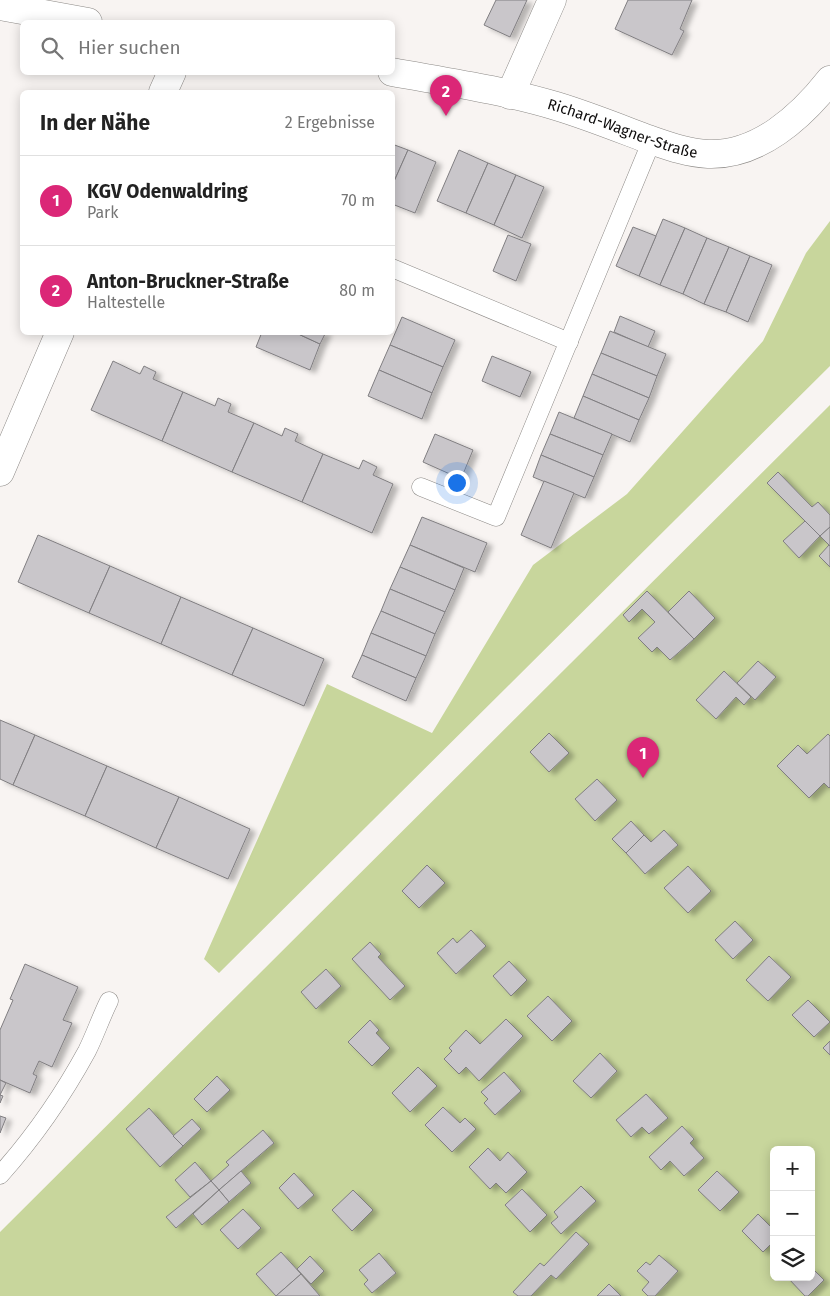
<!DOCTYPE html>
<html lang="de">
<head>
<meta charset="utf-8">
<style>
	:root { --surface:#fff; --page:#f6f6f6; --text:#222; --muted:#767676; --line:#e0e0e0; --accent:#db2777 }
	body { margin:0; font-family:"Fira Sans",sans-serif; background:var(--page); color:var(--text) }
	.controls { position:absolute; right:15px; bottom:15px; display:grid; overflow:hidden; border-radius:8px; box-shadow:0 2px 12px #0003 }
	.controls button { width:45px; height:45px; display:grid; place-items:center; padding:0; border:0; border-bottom:1px solid var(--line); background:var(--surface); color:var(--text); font:25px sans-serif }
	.you { position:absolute; left:456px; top:482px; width:18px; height:18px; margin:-12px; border:4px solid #fff; border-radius:50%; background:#1a73e8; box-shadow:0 0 0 8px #1a73e833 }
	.badge { display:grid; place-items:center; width:32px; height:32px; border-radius:50%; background:var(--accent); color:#fff; font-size:16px; font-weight:700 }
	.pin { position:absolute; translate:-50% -41px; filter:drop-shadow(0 1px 2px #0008) }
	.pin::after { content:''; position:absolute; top:26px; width:18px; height:15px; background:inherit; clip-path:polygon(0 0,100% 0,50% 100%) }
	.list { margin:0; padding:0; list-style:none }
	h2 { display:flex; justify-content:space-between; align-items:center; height:65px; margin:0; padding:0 20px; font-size:21px }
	h2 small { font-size:16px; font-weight:400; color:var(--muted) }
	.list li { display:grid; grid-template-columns:32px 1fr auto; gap:15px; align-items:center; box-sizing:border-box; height:90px; padding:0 20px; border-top:1px solid var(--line) }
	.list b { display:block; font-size:19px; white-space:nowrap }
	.list p { margin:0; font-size:16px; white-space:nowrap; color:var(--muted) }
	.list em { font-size:16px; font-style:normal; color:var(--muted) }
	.icon { flex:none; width:28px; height:28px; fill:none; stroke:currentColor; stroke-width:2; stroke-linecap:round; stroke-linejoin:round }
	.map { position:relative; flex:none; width:830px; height:1296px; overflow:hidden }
	.search { position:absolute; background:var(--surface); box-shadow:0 2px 12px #0003; left:20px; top:20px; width:375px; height:55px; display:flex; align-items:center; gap:12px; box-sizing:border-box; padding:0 18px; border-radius:8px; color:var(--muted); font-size:19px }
	.panel { position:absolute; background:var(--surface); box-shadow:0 2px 12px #0003; left:20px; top:90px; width:375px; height:245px; border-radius:8px }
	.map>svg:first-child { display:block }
	.green { fill:#c8d69c; fill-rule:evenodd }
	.building { fill:#c9c6ca; stroke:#807e81; filter:url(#shadow) }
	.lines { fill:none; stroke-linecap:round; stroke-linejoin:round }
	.service-casing { stroke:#8d8a87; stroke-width:19 }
	.minor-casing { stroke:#8d8a87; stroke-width:29 }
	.service { stroke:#fff; stroke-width:18 }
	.minor { stroke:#fff; stroke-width:28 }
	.labels { text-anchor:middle; stroke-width:5; stroke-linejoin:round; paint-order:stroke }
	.street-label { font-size:15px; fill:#0e0c0c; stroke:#fff }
</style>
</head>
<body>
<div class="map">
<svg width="830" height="1296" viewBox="0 0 830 1296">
	<defs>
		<filter id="shadow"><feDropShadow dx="5.5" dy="3" stdDeviation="2.5" flood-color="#0004"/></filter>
	</defs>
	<rect width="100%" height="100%" fill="#f8f4f2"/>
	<!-- green -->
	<g class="green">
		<path d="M830,221v145l-611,607 -15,-14 123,-275 105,49 101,-168 94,-71 136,-153 43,-88z"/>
		<path d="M830,405v891h-830v-64zM774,1150h37v127h-37z"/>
	</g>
	<!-- building -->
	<g class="building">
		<path d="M496,0h31l-17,37 -26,-12z"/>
		<path d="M628,0h64l-12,29 4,2 -12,24 -57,-26z"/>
		<path d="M392,144l16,6 -16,36z"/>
		<path d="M408,150l28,12 -21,51 -23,-9v-18z"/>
		<path d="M459,150l29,13 -22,50 -29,-12z"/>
		<path d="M488,163l28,12 -22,50 -28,-12z"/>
		<path d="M516,175l28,12 -22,51 -28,-13z"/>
		<path d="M663,219l22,9 -25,57 -21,-9z"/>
		<path d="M633,227l23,9 -17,40 -23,-10z"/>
		<path d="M685,228l22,10 -24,56 -23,-9z"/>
		<path d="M508,235l23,9 -15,37 -23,-10z"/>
		<path d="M707,238l22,9 -25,57 -21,-10z"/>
		<path d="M729,247l21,9 -24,56 -22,-8z"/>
		<path d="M750,256l22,9 -24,57 -22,-10z"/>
		<path d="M620,316l35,15 -7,16 -34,-15z"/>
		<path d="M402,317l53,23 -12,27 -53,-22z"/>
		<path d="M610,331l56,23 -9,22 -56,-23z"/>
		<path d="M262,332h32l26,12 -10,26 -54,-23z"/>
		<path d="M294,332h32l-6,12z"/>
		<path d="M390,345l53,22 -11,26 -53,-23z"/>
		<path d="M601,353l56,23 -8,22 -57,-24z"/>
		<path d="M492,356l39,16 -11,25 -38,-16z"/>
		<path d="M113,361l27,13 4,-8 12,6 -3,7 30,13 -21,49 -71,-31z"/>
		<path d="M379,370l53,23 -10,26 -54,-23z"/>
		<path d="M592,374l57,24 -10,22 -56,-24z"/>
		<path d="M183,392l32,14 3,-8 13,6 -3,8 26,11 -22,49 -70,-31z"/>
		<path d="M583,396l56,24 -9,22 -56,-24z"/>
		<path d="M559,412l53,22 -9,21 -53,-21z"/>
		<path d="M254,423l28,13 3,-8 13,6 -3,7 28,13 -21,48 -70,-30z"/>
		<path d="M435,434l38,16 -12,29 -38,-17z"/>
		<path d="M550,434l53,21 -9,22 -53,-22z"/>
		<path d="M323,454l36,15 4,-9 14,7 -4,8 20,9 -21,49 -70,-31z"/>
		<path d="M541,455l53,22 -9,21 -52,-21z"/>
		<path d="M778,472l34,35 6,-5 12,13v12l-10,9 -53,-53z"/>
		<path d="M544,481l30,12 -23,55 -30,-13z"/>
		<path d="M422,517l65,26 -12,29 -65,-27z"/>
		<path d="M805,521l15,15 -21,22 -16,-17z"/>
		<path d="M830,527v19l-10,-10z"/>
		<path d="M38,535l72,31 -21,47 -71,-31z"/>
		<path d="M410,545l54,23 -9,22 -55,-23z"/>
		<path d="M829,545l1,1v21l-11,-11z"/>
		<path d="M110,566l71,31 -20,47 -72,-31z"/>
		<path d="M400,567l55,23 -10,22 -55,-23z"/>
		<path d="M390,589l55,23 -10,22 -54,-23z"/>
		<path d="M647,591l47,48 -24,21 -13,-13 -5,5 -14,-14 17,-16 -13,-13 -13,13 -6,-7z"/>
		<path d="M689,591l26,27 -21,21 -26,-27z"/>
		<path d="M181,597l72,31 -21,47 -71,-31z"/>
		<path d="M381,611l54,23 -9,22 -55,-23z"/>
		<path d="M253,628l71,31 -20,47 -72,-31z"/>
		<path d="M371,633l55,23 -10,22 -54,-23z"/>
		<path d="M362,655l54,23 -10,23 -54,-24z"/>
		<path d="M758,661l18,16 -21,23 -18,-17z"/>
		<path d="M724,671l27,26 -7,8 -8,-8 -20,22 -20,-19z"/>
		<path d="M0,720l35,15 -22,50 -13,-6z"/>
		<path d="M549,733l20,20 -20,19 -19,-20z"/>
		<path d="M828,734l2,2v51l-1,1 -5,-5 -15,15 -32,-32 21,-21 9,9z"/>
		<path d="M35,735l72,31 -22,50 -72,-31z"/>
		<path d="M107,766l72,31 -23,51 -71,-32z"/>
		<path d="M597,779l20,21 -22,21 -20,-22z"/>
		<path d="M179,797l71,32 -22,50 -72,-31z"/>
		<path d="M631,821l13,14 -18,18 -14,-14z"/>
		<path d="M664,830l14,15 -33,29 -19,-21 18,-18 7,7z"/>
		<path d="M427,865l18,18 -26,25 -17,-17z"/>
		<path d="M688,866l23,25 -23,22 -24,-25z"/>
		<path d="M735,921l18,19 -20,19 -18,-19z"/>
		<path d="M471,930l15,16 -30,28 -19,-21 16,-15 4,5z"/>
		<path d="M370,942l11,12 -3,3 27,29 -15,14 -38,-41z"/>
		<path d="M769,956l22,21 -23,24 -22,-21z"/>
		<path d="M509,961l18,19 -16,16 -18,-20z"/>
		<path d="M25,964l53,23 -15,33 9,3 -20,44 -13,-6 -6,13 4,2 -7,17 -30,-13v-50l13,-30 -3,-1z"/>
		<path d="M326,969l15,17 -25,23 -15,-17z"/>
		<path d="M548,996l24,25 -20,20 -25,-25z"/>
		<path d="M808,1000l22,22 -16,15 -22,-22z"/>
		<path d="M506,1019l17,17 -44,45 -13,-14 -7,7 -15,-15 8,-8 -3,-3 17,-18 14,14z"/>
		<path d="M370,1020l9,10 -3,3 14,15 -18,18 -24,-24z"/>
		<path d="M830,1041v14l-7,-7z"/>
		<path d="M600,1053l17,18 -26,27 -18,-17z"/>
		<path d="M418,1067l19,19 -27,26 -18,-19z"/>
		<path d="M504,1072l17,19 -26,24 -11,-12 4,-4 -7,-7z"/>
		<path d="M217,1076l13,14 -23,22 -13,-13z"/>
		<path d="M0,1080l6,3 -6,12 3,1 -3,7z"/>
		<path d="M646,1094l22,24 -19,16 -7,-7 -11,10 -15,-17z"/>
		<path d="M443,1107l17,16 5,-5 11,11 -24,23 -27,-27z"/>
		<path d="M149,1108l34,38 -23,21 -34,-38z"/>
		<path d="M0,1116l6,2 -6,15z"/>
		<path d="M192,1119l9,10 -18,17 -10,-10z"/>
		<path d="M682,1126l12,13 -4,4 14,15 -20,18 -14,-15 -9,9 -12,-13z"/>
		<path d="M263,1130l11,13 -55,47 -8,-9 18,-16 -3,-3z"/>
		<path d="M488,1148l12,13 8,-9 19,20 -21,21 -10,-10 -6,6 -21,-22z"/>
		<path d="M195,1162l16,19 -21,16 -15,-17z"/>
		<path d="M241,1171l10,12 -22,19 -10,-12z"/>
		<path d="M717,1171l22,21 -19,19 -22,-21z"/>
		<path d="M294,1173l20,22 -16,14 -19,-21z"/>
		<path d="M211,1181l8,9 -43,38 -10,-11z"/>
		<path d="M581,1186l15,15 -35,33 -10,-11 7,-6 -4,-5z"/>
		<path d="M522,1189l25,26 -17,17 -25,-27z"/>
		<path d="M219,1190l10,12 -27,23 -9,-11z"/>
		<path d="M353,1190l20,20 -21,21 -20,-21z"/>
		<path d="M243,1209l18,19 -23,21 -18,-19z"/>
		<path d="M758,1214l16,16v11l-11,11 -21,-21z"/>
		<path d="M576,1232l13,12 -33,35 -5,-4 -20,21h-13l-5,-4 27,-29 4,3z"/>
		<path d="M281,1252l20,22 -25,22 -20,-22z"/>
		<path d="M379,1253l17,20 -24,20 -8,-9 4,-4 -9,-10z"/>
		<path d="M659,1255l19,16 -23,25h-7l-6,-6 7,-8 -12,-11 9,-9 4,3z"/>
		<path d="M310,1256l14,15 -13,13 -14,-15z"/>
		<path d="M811,1267l13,13 -16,16h-3l-18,-19h24z"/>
		<path d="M301,1274l19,22h-44z"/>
		<path d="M609,1284l12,12h-24z"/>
	</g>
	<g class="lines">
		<defs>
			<g id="service">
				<path d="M392,268l177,74"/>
				<path d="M421,487l75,30 156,-377"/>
				<path d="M0,1175c34,-38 63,-80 87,-124 8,-16 14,-34 22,-50"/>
			</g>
			<g id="minor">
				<path d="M0,6l88,16"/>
				<path id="s1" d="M392,72c55,10 111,18 164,34 30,9 60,21 89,32 21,7 41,15 63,16 50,2 93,-37 122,-74"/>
				<path d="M163,92l9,-20"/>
				<path d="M510,95l42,-95"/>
				<path d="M0,472l60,-140"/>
			</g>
		</defs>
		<!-- service casing -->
		<use href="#service" class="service-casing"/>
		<!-- minor casing -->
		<use href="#minor" class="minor-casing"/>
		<!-- service -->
		<use href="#service" class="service"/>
		<!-- minor -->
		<use href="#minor" class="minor"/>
	</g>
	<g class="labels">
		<!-- street labels -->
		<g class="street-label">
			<text dy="5" stroke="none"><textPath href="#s1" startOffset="238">Richard-Wagner-Straße</textPath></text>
		</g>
	</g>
</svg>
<div class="controls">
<button>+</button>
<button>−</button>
<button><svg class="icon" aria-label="layers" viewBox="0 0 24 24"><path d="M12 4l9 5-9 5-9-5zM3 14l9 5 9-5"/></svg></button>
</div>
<div class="you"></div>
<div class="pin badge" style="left:643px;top:778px">1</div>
<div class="pin badge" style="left:446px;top:116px">2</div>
<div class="search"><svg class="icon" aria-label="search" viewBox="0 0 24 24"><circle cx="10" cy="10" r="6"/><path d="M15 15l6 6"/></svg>Hier suchen</div>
<section class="panel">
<h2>In der Nähe<small>2 Ergebnisse</small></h2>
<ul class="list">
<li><span class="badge">1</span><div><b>KGV Odenwaldring</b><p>Park</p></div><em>70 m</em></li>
<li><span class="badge">2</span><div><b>Anton-Bruckner-Straße</b><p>Haltestelle</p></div><em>80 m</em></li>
</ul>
</section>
</div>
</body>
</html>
